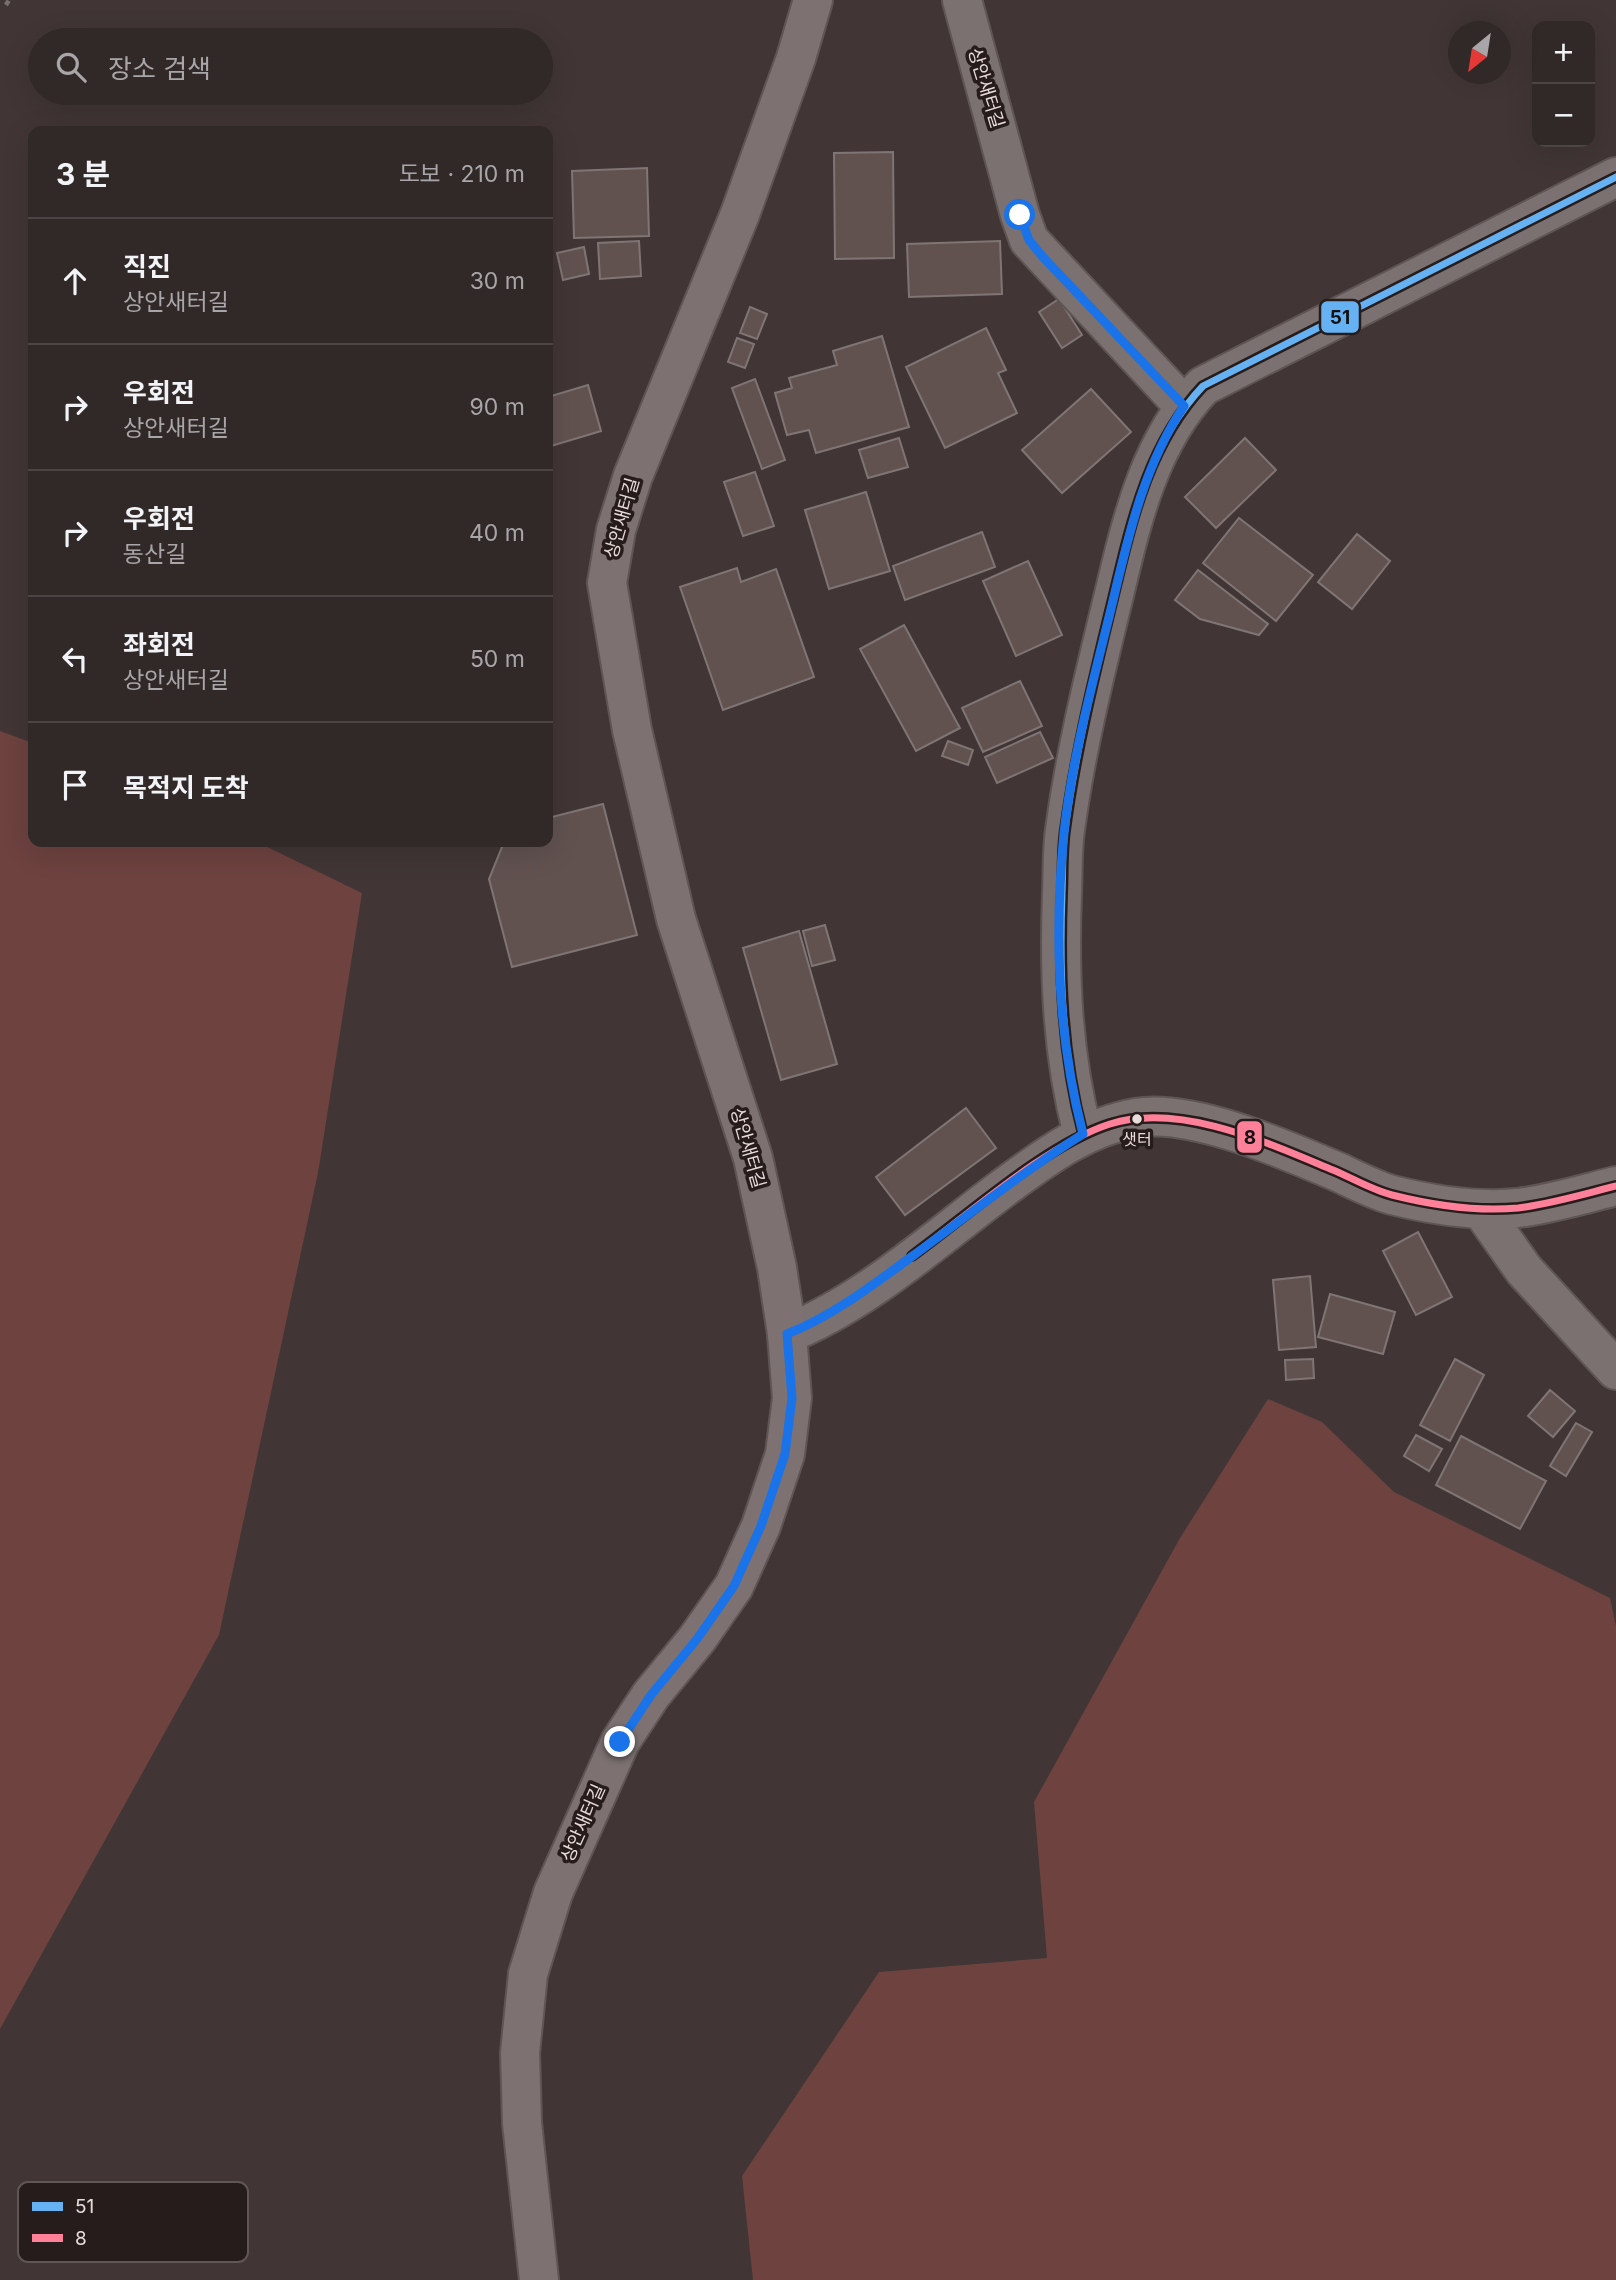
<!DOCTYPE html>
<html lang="ko">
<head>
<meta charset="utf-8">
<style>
	:root { --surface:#312828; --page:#393030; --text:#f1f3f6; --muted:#a8a6a8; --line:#4c4445 }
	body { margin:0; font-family:Inter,"Noto Sans KR",sans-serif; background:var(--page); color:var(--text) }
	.controls { position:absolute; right:21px; top:21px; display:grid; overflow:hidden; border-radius:14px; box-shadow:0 7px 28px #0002 }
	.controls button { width:63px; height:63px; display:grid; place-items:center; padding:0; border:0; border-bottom:2px solid var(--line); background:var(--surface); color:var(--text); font:35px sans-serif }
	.compass { position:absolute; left:1448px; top:21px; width:63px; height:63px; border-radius:50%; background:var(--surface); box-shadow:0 7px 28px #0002; rotate:210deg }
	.stop { position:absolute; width:21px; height:21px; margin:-16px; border:5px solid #1a73e8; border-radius:50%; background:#fff }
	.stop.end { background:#1a73e8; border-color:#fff; box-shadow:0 2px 7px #0008 }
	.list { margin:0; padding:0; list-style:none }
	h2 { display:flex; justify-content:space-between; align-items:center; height:91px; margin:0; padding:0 28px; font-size:30px }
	h2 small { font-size:23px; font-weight:400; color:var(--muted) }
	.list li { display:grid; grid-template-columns:46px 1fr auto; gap:21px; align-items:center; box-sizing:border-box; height:126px; padding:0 28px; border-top:2px solid var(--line) }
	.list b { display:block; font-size:26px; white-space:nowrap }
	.list p { margin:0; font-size:23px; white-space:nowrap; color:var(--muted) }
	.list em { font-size:23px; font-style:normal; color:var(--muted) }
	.icon { flex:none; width:38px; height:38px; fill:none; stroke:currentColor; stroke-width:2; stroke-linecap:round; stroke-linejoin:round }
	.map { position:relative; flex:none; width:1616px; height:2280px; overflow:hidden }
	.search { position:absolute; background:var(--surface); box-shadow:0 7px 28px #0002; left:28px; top:28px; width:525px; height:77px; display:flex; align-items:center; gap:18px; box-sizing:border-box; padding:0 24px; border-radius:38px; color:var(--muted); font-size:26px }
	.panel { position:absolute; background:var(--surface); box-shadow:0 7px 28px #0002; left:28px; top:126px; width:525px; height:721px; border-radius:14px }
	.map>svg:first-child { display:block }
	.green { fill:#6d423f }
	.building { fill:#615250; stroke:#7f7574; stroke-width:2 }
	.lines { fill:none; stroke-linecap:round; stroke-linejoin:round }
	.street-casing { stroke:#5e5554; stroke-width:42 }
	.secondary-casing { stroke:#5e5554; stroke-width:42 }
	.path { stroke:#787070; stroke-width:4.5; stroke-dasharray:5 3.5; stroke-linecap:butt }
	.street { stroke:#7a7170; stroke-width:38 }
	.secondary { stroke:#7d7271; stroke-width:38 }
	.bus-1-casing { stroke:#261c1b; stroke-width:12 }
	.bus-2-casing { stroke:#261c1b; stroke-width:12 }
	.bus-1 { stroke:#66b1f2; stroke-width:7 }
	.bus-2 { stroke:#ff8098; stroke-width:7 }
	.route { stroke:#1a73e8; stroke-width:9 }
	.bus-dot { fill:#e9dcda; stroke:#261c1b; stroke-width:2.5 }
	.labels { text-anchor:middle; stroke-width:7; stroke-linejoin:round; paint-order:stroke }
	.bus-label { font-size:16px; fill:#e9dcda; stroke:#261c1b }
	.street-label { font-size:18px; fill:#e9dcda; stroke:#261c1b }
	.key { fill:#261c1b; stroke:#605654; stroke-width:2 }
	.key-label { font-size:19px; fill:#e9dcda }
	.line-badge { stroke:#261c1b; stroke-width:2.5 }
	.pale-badge-label { font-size:19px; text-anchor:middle; font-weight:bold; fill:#111 }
</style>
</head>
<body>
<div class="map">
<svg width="1616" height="2280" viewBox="0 0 1616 2280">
	<rect width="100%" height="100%" fill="#413635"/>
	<!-- green -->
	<g class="green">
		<path d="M0,731l33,12v99h224l105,51 -44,280 -99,462 -219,394z"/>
		<path d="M1268,1399l54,23 72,70 216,106 6,28v654h-863l-11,-104 137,-204 168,-14 -13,-156 146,-264z"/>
	</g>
	<!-- building -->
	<g class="building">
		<path d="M893,152l1,106 -59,1 -1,-106z"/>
		<path d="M647,168l2,68 -75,2 -2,-67z"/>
		<path d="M639,241l2,35 -41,3 -2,-36z"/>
		<path d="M1000,241l2,53 -93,3 -2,-53z"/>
		<path d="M584,247l5,27 -26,6 -6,-27z"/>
		<path d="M1059,299l23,36 -20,13 -23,-36z"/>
		<path d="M750,307l17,7 -10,25 -17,-6z"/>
		<path d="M986,328l20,42 -8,3 19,40 -72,35 -39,-81z"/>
		<path d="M882,336l27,91 -93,26 -7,-23 -22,5 -12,-42 17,-5 -3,-10 48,-13 -4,-14z"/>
		<path d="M737,338l17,6 -9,24 -17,-6z"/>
		<path d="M755,379l30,81 -23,9 -30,-81z"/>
		<path d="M588,385l13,46 -53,16v-50z"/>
		<path d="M1091,389l40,43 -69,61 -40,-43z"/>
		<path d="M899,438l9,29 -40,11 -9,-28z"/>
		<path d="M1245,438l31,32 -60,58 -31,-31z"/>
		<path d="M755,472l19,54 -31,10 -19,-54z"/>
		<path d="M866,492l24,79 -61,18 -24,-79z"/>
		<path d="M1239,518l74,57 -37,46 -73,-58z"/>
		<path d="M982,532l13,35 -90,33 -12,-34z"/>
		<path d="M1357,534l33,27 -38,48 -34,-27z"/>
		<path d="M1028,561l34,74 -46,21 -33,-75z"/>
		<path d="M737,568l4,14 35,-13 38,108 -91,33 -43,-123z"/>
		<path d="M1198,570l70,54 -9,11 -59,-16 -25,-19z"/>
		<path d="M904,625l56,103 -44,23 -56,-102z"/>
		<path d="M1020,681l22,45 -59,26 -21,-44z"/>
		<path d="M1040,732l13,26 -56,25 -12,-26z"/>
		<path d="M948,741l25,9 -5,15 -26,-9z"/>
		<path d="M603,804l34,131 -125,32 -23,-88 15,-37h44v-24z"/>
		<path d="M825,925l10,35 -23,6 -9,-35z"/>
		<path d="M799,931l38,133 -56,16 -38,-132z"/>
		<path d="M966,1108l30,40 -91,67 -29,-38z"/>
		<path d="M1418,1232l34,65 -36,18 -33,-64z"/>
		<path d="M1310,1276l6,71 -37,3 -6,-70z"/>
		<path d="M1330,1294l65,18 -12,42 -65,-17z"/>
		<path d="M1313,1359l1,19 -28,2 -1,-20z"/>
		<path d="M1455,1359l29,16 -34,66 -30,-16z"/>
		<path d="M1550,1390l25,21 -22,26 -25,-21z"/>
		<path d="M1576,1423l16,9 -26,44 -16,-10z"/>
		<path d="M1416,1435l26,14 -13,22 -25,-15z"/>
		<path d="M1461,1436l85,45 -26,48 -84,-44z"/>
	</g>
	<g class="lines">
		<defs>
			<g id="street">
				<path d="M962,0l58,215 9,25 155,166"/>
				<path d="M1083,1134c-21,-79 -24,-159 -21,-241 1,-21 0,-43 3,-63 10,-75 28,-149 46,-223 19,-78 35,-161 92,-221l413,-209"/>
				<path d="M1481,1209l43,61 92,100"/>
				<path d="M787,1334c79,-32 147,-94 215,-145 41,-30 82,-62 134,-71 55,-10 150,32 202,54 17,8 36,18 54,23 40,10 84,17 126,13 33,-4 66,-14 98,-22"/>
			</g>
			<path id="secondary" d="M539,2280l-17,-157 -2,-70 8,-79 25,-81 67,-151 31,-47 46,-56 37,-53 27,-60 24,-72 7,-56 -5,-64 -10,-66 -24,-110 -77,-239 -44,-189 -25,-147 9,-53 17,-54 107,-262 56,-156 17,-58"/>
		</defs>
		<!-- street casing -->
		<use href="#street" class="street-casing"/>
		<!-- secondary casing -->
		<use href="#secondary" class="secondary-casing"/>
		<!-- path -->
		<path class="path" d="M6,5l3,-5"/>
		<!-- street -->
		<use href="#street" class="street"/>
		<!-- secondary -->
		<use href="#secondary" class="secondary"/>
		<defs>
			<path id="bus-1" d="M1083,1134c-21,-79 -24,-159 -21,-241 1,-21 0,-43 3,-63 10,-75 28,-149 46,-223 19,-78 35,-161 92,-221l413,-209"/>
			<path id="bus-2" d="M912,1256c55,-40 135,-112 198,-132 70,-22 158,19 223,46 19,8 39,20 59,25 40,10 84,17 126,13 33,-4 66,-14 98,-22"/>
		</defs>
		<!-- bus-1 casing -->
		<use href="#bus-1" class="bus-1-casing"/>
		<!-- bus-2 casing -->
		<use href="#bus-2" class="bus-2-casing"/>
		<!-- bus-1 -->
		<use href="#bus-1" class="bus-1"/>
		<!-- bus-2 -->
		<use href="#bus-2" class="bus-2"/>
	</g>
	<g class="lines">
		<!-- route -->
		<path class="route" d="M620,1742l31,-47 46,-56 37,-53 27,-60 24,-72 7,-56 -5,-64c46,-18 87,-50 127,-79 56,-41 110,-84 169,-121 -25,-97 -29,-201 -19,-301 8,-75 29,-151 47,-224 17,-71 32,-142 73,-203l-142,-150 -13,-16 -9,-25"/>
	</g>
	<!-- markers -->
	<circle class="bus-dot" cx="1137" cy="1119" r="6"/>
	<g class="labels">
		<!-- bus labels -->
		<g class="bus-label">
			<text x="1137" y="1145">샛터</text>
		</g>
		<!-- street labels -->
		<g class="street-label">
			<text transform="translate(986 88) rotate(73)" y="6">상안새터길</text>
			<text transform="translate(622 518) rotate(-74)" y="6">상안새터길</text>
			<text transform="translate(748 1148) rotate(74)" y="6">상안새터길</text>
			<text transform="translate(583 1823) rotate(-66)" y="6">상안새터길</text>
		</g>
	</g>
	<!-- legend -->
	<rect x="18" y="2182" width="230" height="80" rx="10" class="key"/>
	<rect x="32" y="2202" width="31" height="9" fill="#66b1f2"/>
	<rect x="32" y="2234" width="31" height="8" fill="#ff8098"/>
	<g class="key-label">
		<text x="75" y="2213">51</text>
		<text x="75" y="2245">8</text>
	</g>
	<g class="line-badge">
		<rect x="1320" y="300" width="40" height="34" rx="7" fill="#66b1f2"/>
		<rect x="1236" y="1120" width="27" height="34" rx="7" fill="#ff8098"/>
	</g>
	<g class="pale-badge-label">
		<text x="1340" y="324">51</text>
		<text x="1250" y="1144">8</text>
	</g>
</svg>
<div class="controls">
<button>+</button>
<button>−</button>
</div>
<svg class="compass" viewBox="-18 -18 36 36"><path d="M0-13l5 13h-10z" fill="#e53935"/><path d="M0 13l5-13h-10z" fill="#a8a6a8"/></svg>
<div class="stop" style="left:1020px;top:215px"></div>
<div class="stop end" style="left:620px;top:1742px"></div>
<div class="search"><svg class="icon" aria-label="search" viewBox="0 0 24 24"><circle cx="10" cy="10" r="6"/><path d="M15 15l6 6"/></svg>장소 검색</div>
<section class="panel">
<h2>3 분<small>도보 · 210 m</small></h2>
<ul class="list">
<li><svg class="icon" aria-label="ahead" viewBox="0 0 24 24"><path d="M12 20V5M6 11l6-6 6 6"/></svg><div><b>직진</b><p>상안새터길</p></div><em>30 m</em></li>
<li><svg class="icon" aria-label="right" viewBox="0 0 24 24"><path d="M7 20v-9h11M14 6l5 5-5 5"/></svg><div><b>우회전</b><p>상안새터길</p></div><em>90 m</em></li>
<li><svg class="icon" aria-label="right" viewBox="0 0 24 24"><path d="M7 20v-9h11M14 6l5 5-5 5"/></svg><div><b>우회전</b><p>동산길</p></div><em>40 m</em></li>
<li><svg class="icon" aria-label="left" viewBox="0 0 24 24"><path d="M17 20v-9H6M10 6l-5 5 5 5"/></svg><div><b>좌회전</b><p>상안새터길</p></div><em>50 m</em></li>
<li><svg class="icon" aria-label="arrive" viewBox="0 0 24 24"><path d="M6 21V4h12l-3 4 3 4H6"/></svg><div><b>목적지 도착</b></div></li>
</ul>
</section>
</div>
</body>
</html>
